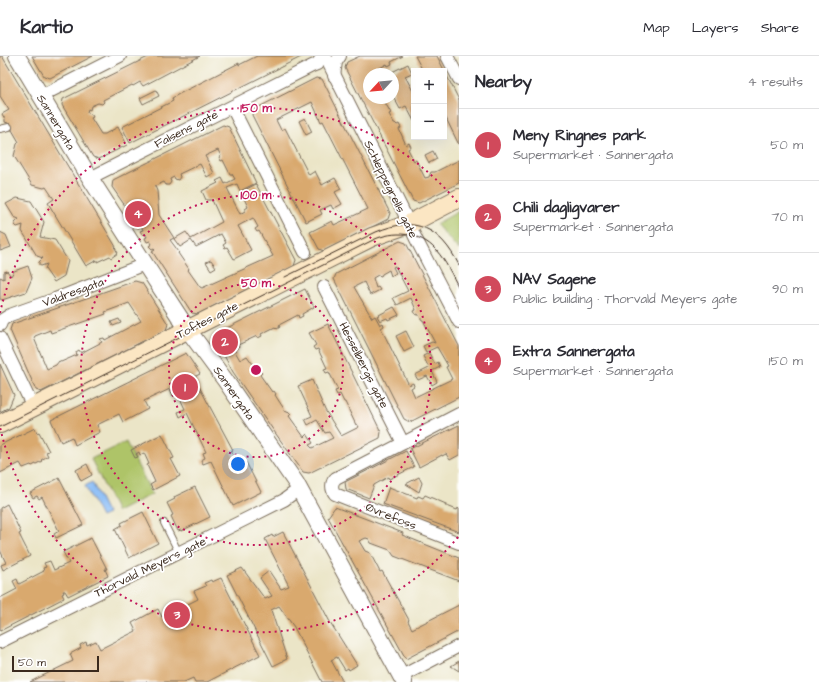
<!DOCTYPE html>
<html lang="en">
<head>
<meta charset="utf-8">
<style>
	:root { --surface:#fff; --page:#f7f7f7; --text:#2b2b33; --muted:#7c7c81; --line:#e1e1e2; --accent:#d1495b }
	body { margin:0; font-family:"Architects Daughter",sans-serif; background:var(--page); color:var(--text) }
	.controls { position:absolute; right:12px; top:12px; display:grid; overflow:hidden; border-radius:0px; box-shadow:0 4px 16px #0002 }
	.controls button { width:36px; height:36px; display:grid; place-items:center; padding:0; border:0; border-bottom:1px solid var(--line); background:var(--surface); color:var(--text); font:20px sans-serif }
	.compass { position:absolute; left:363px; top:12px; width:36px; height:36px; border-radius:50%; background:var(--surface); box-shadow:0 4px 16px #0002; rotate:244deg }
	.scale { position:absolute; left:12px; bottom:10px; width:87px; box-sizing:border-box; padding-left:4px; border:2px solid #3b2a1e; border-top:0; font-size:11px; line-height:14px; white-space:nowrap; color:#3b2a1e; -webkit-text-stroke:3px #fff; paint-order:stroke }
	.you { position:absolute; left:238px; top:408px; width:14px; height:14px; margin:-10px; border:3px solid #fff; border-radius:50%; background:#1a73e8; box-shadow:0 0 0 6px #1a73e833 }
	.badge { display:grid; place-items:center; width:26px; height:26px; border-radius:50%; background:var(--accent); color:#fff; font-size:13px; font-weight:700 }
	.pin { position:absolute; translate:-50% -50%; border:2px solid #fff; box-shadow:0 1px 4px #0006 }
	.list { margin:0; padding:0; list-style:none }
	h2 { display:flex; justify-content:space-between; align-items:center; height:52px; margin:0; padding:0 16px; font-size:17px }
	h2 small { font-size:13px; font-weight:400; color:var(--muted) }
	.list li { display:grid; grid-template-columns:26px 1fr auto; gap:12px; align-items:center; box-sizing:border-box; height:72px; padding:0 16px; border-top:1px solid var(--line) }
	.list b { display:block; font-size:15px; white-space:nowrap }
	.list p { margin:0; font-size:13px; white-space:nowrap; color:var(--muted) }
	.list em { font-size:13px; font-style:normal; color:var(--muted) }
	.map { position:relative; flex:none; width:459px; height:626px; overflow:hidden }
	header { display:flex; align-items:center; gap:24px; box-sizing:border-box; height:56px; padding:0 20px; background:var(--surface); border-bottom:1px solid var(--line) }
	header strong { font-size:19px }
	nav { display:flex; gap:22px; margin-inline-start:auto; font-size:14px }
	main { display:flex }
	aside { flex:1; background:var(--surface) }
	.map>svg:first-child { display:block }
	.green { fill:#aec468; stroke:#747743 }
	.water { fill:#88bbf5; stroke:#62728a }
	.building { fill:#d9a96e; fill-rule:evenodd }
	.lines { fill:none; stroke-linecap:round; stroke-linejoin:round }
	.service-casing { stroke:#796b59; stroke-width:8 }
	.minor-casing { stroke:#796b59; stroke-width:14 }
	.tertiary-casing { stroke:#796b59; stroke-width:18 }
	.secondary-casing { stroke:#796b59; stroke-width:20 }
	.service { stroke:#fff; stroke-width:6 }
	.minor { stroke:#fff; stroke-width:12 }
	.tertiary { stroke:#fff; stroke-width:16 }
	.secondary { stroke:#fbe6c3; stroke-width:18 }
	.tram { stroke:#3b2a1e; stroke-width:1 }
	.ring { fill:none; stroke:#c2185b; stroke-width:2; stroke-dasharray:2 4 }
	.labels { text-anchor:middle; stroke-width:3.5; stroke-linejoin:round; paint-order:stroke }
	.street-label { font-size:12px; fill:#3b2a1e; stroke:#fff }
	.centre { fill:#c2185b; stroke:#fff; stroke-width:2 }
	.ring-label { font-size:12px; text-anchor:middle; font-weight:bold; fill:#c2185b; stroke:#fff; stroke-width:3.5; stroke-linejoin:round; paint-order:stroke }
</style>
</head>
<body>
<header>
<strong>Kartio</strong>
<nav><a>Map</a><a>Layers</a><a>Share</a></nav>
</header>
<main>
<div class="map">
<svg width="459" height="626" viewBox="0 0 459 626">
	<rect width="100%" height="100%" fill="#fff"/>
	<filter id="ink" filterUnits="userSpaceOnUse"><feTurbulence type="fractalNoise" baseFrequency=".025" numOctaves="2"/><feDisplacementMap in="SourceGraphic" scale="8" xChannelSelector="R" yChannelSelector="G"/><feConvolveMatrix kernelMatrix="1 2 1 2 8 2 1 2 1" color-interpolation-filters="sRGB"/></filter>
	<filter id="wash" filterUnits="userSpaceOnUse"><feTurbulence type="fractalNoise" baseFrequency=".012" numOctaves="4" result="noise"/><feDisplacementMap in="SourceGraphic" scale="16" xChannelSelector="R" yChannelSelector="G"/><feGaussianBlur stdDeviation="0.9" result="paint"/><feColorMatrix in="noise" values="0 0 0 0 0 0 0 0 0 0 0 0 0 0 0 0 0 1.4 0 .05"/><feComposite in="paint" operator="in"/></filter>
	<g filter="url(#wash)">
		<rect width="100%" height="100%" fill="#ebe5c7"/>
		<!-- green -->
		<g class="green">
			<path d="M459,155v39l-23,-26z"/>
			<path d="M126,386l26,52 -35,18 -26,-53z"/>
		</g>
		<!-- water -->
		<path class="water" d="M92,426l16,32 -7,3 -16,-31z"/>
		<g id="blocks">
			<!-- building -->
			<g class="building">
				<path d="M0,0h2l114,191 -1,1 3,5 -7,5 -1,-2 -13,6v-2l-11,6 -38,-63 6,-4 -8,-12 -2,1 -12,-3 -18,-29 3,-12 2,-2 -11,-19 -3,-1v-3l-3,-5 7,-4 -9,-14z"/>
				<path d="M32,0h61l-43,22 -6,-2z"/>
				<path d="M150,0h50l-57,30 -3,-4 -7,4 -1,-1 -29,15 1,2 -2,2 -4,-1 -7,3 -1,4 -2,-1 -1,3 5,3 1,2 -2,1 10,16h4l13,-7 9,18 -28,14 -6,-2 -31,-52 1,-6z"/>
				<path d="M257,0h46l-173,87 -8,-16 51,-26 -1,-3 7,-4 60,-31v2z"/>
				<path d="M360,0h43l-12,6 1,2 -4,2 -1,-2 -18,10v24h16l-1,3 7,12 -2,1 5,9h1l2,2 2,-1 2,4 -2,1 7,16 3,-2 2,4 -3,2 6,12 2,-1 9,18 4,-1 2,-5h4l24,-12v23l-40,20 -6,-2 -68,-133 2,-6z"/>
				<path d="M415,0h22l22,44v45l-15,-31v-43h-21z"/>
				<path d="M408,8l4,9 -7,3 9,17v28l-8,-15 -6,3 -7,-13v-22h-5z"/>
				<path d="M316,22l6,1 68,134 -2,6 -64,32 -5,-2 -9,-17 22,-11 2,4 34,-16 -45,-88 -2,1 -9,-20 -36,18 5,10 4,-2 24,47 6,-4 7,14 13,-7 6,11 -6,3 7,12 -9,5 -2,-4 -11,5 2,4 -16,8 -54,-107 1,-5z"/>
				<path d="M156,34l3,6 -16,8 -3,-6z"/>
				<path d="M305,62l7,14 -6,3 -7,-14z"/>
				<path d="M223,69l6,2 27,56 -16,8 -3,-7 -10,4 13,26 5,-3v-2l3,-2 -7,-15 15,-8 40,76 -2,6 -96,48 -6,-1 -40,-62 3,-2 -1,-1 -2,1 -3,-3 3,-2 -2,-3 -3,1 -2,-4 2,-1 -2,-4 -2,2 -3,-4 3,-1 -2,-4 -3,2 -2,-4 2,-1 -3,-5 -2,1 -3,-4 2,-1 -1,-2 -1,1 -18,-26 1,-7zM218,94l3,6 -2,1 2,4 2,-1 7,14h2l3,5 -10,5 -3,-6 -6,3 2,2 -16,8 4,9h6l10,22 -31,17 -5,-7 -12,7 6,8 11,-7 5,7 25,-13 5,9 -3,2 2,3 2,-1 7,12 17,-9 -13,-24 15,-8 5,9 -3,2 2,3 2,-1 14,25 -71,32 -2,-1 -12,-17 1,-1 -11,-16 1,-1 -9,-12 4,-2 -15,-23 -2,-24 -2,-5 9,-4 2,3h3l2,-3 -1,-3 4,-2 1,2 3,1 2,-3 -1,-3 21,-10 7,13 7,-4 -9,-17z"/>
				<path d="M433,95l4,8 -8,4 -4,-8z"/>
				<path d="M17,142l14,3 13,21 -4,15 15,3 13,21 -4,15 -10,6 -9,-13 2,-5 -6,2 -2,-1v-3l4,-4 -6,-2 -15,-25 1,-6 -6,2 -2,-2v-2l4,-4 -5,-2 -8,-13z"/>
				<path d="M0,176l6,3 5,12 -11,4z"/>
				<path d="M400,185l6,2 53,103v51l-49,25 -6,-3 -70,-140 2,-5zM395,210l13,25 -15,7 4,7 14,-7 5,12 -2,1 2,4 2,-1 4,6h1l12,23 -3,-1 -9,4 3,6 11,-5 11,19 -2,1 6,12 -37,18 -4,-9 3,-2 -1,-3 -4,2 -28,-57 3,-2 -1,-3 -3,2 -5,-9 -3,2 -18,-31 10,-5 6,13 10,-5 -2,-3 -2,1 -3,-10 5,-3 3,1 1,-2 7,-4 2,6 5,-3 -3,-6z"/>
				<path d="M211,204l5,7 -5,3 -5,-8z"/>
				<path d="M28,210l4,12 -6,14 -24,8 -2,-1v-22l4,2v-7l3,-1 4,5 3,-5z"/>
				<path d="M135,225l7,2 26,41 -2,6 -125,62 -5,-2 -26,-60 2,-6zM129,247l12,18 -36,19 -1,-2 -4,1 2,3 -21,11 -2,-3 -3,2 1,3 -16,7 -2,-1 -3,4 -9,4 -13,-31 1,-2 15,-6 1,3 55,-19 -1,-2z"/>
				<path d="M305,233l9,18 -12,7 1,2 -4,2 -1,-3 -19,10 1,2 -3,2 -2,-2 -14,7 1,2 -4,2 -1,-2 -19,9 1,2 -4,2 -1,-2 -1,1 7,12 7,-4 11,15 1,-1 3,3 -2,2 12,17 2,-1 2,3 -1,1 11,17 2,-1 3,3 -2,2 15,21 3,-3 6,9 -4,2 3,3 21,-10 -4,-6 -4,1 -8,-13 -9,5 -3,-6 7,-3 -14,-30 14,-6 13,30 16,26 18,-9 -2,-3 -1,1 -11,-23h-1l-4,-8 -3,1 -2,-4 3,-1 -9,-18 -3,1 -2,-4 3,-1 -9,-19 -3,1 -2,-3 3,-2 -7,-12 19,-9 53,108 -1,6 -71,35 -6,-1 -27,-38 -43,-62 -20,-37z"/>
				<path d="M394,251l5,8 -11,5 -1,-2 -7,3 -3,-5z"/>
				<path d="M119,263l2,4 -8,3 -2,-4z"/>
				<path d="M406,275l8,16 -10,5 -8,-16z"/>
				<path d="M186,297l14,21 -6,3 39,73 -2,1 7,14 8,-3 15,30 -28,14 -22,-45 -8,3 -2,-4 4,-2 -2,-5 3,-1 -19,-39 -7,4 -2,-5 7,-3 -7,-15 -5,2 -3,-7 -26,12 4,8 -25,13 -4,-8 -22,11 3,7 -25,13 -3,-8 -11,5 -10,-22z"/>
				<path d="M429,297l6,11 3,-2 2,5 -8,4 5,11 -5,3 -5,-9 -9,4 -3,-5 14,-7 -6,-12z"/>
				<path d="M0,308l14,31 -5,12 -9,5z"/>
				<path d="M459,369v30l-9,5 -4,-6 -4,2v-1l-23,12 -9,-18z"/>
				<path d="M35,372l2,5 2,-1 10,19 -3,1 2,4 -7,4 1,1 -10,5 -1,-1 -8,3 -3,-5 -20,10v-28z"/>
				<path d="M162,378l12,24 -3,1 9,17 -27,14 -3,-5 5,-3 -8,-17 2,-1 -5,-11 -4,2 -1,-3 -3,2 2,3 -3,1 -4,-8z"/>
				<path d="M406,395l8,16 -25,12 -1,-2 -14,8 -5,13 -23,-9 -1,-7z"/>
				<path d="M87,408l5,11 -11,6 -5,-11z"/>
				<path d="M419,421l3,6 -3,9 -13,-8z"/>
				<path d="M59,422l24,47 -27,13 -2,-4 5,-3 -17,-34 -3,2 -2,-3 -4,2 -3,-5z"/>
				<path d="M195,431l15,30 -29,14v-1l-3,1 -7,-15 2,-1 -6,-12 8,-4 -1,-2z"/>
				<path d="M389,431l28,11 1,-2 5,2 2,-3 21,9 -1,2h2l10,4 1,-2 1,1v23l-76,-28z"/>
				<path d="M7,448l14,29 -2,1 11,22 -27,14 -2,-5 5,-2 -6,-13v-42z"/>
				<path d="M335,451l68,26 -1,2 57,23v23l-65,-25 -4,-6 -19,-7 -2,-4 -3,-1 -7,3 6,10 5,2 10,19 2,-1 27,49 -1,1 4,8 47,-24v26l-53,28 -78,-142z"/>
				<path d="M143,456l15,31 -29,15 -14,-29 7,-4 -1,-2z"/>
				<path d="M283,476l47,90 27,43 -8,5 -1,-2 -3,2 -8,-13 -6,3 12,22h-21l-28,-55 -15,-21 -8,4 16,49 -14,7 -46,-91 15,-7 23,31 7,-3 -12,-18 9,-7 12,18 8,-3 -24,-47 7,-4 1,2z"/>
				<path d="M91,482l16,31h-2l3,7 -40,20 -3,-5h-2l1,2 -2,1 2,4 -64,33v-33l17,-9 -4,-8 4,-2 2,5 25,-13 -1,-3 3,-1 -2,-4 6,-2 4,9 15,-7 -6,-11z"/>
				<path d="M221,522l39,77 -53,27h-12l-2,-4 -9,4h-154l43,-21 -3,-7 11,-6 -1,-3 6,-3 1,3 9,-4 4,8 36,-18 -4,-8 26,-14 4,8 36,-18 -4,-8 12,-5 -2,-3 7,-3 1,2z"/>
				<path d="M459,605v10l-8,-5z"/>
			</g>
		</g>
	</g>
	<g filter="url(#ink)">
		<use href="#blocks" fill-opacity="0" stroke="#796b59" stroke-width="1"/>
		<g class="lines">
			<defs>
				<g id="service">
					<path d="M0,73l9,-2"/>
					<path d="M164,467l15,30"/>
				</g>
				<g id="minor">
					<path d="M325,0l77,153 14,30 43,83"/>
					<path d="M447,0l12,23"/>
					<path d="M334,20l2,-14 4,-6"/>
					<path d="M41,40l79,-40"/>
					<path d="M232,51l73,145"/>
					<path d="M90,122l222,-112 5,-2 6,-8"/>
					<path d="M324,231l79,156"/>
					<path d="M0,269l2,-5 8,-5 45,-16 90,-35"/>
					<path d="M0,282l33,69"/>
					<path d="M459,358l-123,64c-5,4 -5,11 -1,16l124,49"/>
					<path d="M0,586l284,-142 15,-11"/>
					<path d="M400,621l59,-31"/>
				</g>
				<path id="tertiary" d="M17,0l73,122 55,86 43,66 37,50 71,103 108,199"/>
				<path id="secondary" d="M0,368l372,-187 37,-13 50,-26"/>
			</defs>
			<!-- service casing -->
			<use href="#service" class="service-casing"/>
			<!-- minor casing -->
			<use href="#minor" class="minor-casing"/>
			<!-- tertiary casing -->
			<use href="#tertiary" class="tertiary-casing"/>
			<!-- secondary casing -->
			<use href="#secondary" class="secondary-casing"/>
			<!-- service -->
			<use href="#service" class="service"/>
			<!-- minor -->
			<use href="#minor" class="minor"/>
			<!-- tertiary -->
			<use href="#tertiary" class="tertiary"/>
			<!-- secondary -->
			<use href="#secondary" class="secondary"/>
			<!-- tram -->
			<g class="tram">
				<path d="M285,221l91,-45c40,-17 64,-4 83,33"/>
				<path d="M0,371l373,-187c21,-10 47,-8 63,10 10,11 16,25 23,38"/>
			</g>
		</g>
	</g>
	<!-- distance rings -->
	<g class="ring">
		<circle cx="256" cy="314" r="87"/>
		<circle cx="256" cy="314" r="175"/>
		<path d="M458 481A262 262 0 0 1 0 371M0 257A262 262 0 0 1 458 147"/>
	</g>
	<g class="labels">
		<!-- street labels -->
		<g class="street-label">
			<text transform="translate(56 66) rotate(59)" y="4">Sannergata</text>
			<text transform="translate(186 73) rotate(-27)" y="4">Falsens gate</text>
			<text transform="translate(391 133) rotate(64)" y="4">Schleppegrells gate</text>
			<text transform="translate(73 236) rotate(-20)" y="4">Valdresgata</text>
			<text transform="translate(207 264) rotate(-27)" y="4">Toftes gate</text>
			<text transform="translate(364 309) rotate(63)" y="4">Hesselbergs gate</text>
			<text transform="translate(234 337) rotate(55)" y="4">Sannergata</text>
			<text transform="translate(391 460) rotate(22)" y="4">Øvrefoss</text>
			<text transform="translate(150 511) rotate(-26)" y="4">Thorvald Meyers gate</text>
		</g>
	</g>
	<circle cx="256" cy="314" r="6" class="centre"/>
	<g class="ring-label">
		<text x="256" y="56">150 m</text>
		<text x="256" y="143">100 m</text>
		<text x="256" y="231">50 m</text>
	</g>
</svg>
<div class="controls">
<button>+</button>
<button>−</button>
</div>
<svg class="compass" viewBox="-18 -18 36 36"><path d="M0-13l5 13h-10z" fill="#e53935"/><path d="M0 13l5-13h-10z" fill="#7c7c81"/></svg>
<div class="scale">50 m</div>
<div class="you"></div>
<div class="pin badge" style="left:185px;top:331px">1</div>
<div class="pin badge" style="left:225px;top:286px">2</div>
<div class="pin badge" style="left:177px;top:559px">3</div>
<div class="pin badge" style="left:138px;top:158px">4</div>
</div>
<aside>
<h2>Nearby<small>4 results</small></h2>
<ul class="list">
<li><span class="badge">1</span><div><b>Meny Ringnes park</b><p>Supermarket · Sannergata</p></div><em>50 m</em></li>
<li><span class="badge">2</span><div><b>Chili dagligvarer</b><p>Supermarket · Sannergata</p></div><em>70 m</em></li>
<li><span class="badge">3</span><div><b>NAV Sagene</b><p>Public building · Thorvald Meyers gate</p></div><em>90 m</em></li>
<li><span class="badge">4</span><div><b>Extra Sannergata</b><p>Supermarket · Sannergata</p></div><em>150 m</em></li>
</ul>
</aside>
</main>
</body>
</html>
